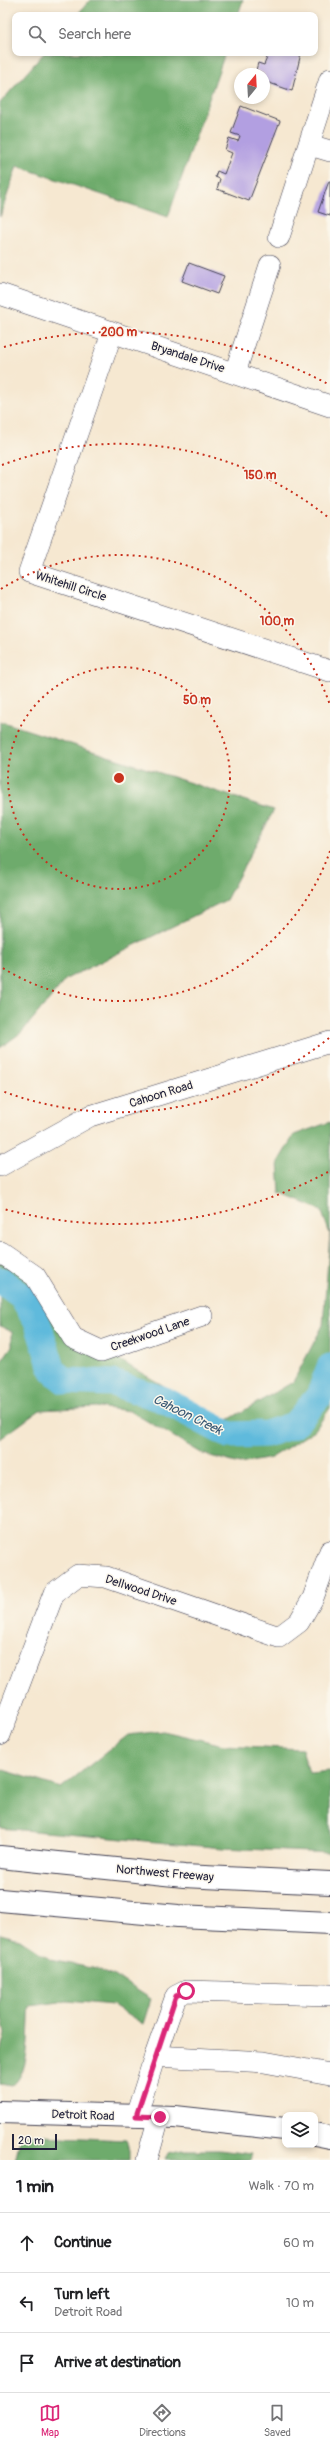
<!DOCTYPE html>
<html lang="en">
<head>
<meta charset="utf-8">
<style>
	:root { --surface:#fff; --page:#f6f6f6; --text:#202124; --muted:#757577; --line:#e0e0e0; --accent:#db2777 }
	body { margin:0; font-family:Pangolin,sans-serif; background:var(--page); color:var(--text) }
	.controls { position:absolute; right:12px; bottom:12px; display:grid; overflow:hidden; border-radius:8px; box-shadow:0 2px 6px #0003 }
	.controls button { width:36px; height:36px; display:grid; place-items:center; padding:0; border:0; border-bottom:1px solid var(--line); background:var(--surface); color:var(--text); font:20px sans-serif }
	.compass { position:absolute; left:234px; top:68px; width:36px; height:36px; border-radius:50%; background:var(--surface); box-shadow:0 2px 6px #0003; rotate:18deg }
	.scale { position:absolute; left:12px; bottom:10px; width:45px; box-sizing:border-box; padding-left:4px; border:2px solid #22223b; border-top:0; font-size:11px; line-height:14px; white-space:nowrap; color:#22223b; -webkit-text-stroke:3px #fbf7ec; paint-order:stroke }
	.stop { position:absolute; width:12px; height:12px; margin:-9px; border:3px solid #db2777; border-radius:50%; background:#fff }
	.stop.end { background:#db2777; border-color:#fff; box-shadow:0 1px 4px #0008 }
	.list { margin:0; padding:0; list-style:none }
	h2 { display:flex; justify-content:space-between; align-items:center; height:52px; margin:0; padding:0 16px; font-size:17px }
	h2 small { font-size:13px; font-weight:400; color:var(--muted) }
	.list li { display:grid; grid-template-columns:26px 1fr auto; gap:12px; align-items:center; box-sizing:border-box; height:60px; padding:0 16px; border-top:1px solid var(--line) }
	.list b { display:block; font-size:15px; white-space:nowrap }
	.list p { margin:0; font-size:13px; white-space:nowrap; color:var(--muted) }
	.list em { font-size:13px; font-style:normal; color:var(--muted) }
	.icon { flex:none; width:22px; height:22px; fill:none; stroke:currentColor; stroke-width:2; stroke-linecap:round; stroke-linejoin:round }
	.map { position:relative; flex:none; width:330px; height:2160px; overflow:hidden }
	.search { position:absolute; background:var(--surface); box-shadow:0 2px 6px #0003; left:12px; right:12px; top:12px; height:44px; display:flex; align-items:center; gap:10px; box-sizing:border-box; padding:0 14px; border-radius:8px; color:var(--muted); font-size:15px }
	.sheet { height:232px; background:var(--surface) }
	nav { display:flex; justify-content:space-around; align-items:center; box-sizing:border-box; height:56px; border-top:1px solid var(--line); background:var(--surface); font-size:11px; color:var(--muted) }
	nav a { display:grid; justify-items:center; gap:2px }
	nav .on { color:var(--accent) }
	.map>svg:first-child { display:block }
	.forest { fill:#6eab6c; stroke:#486654 }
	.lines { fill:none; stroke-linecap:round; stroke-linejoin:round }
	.river { stroke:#5ebadc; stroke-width:27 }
	.building { fill:#b29fe1 }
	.minor-casing { stroke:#424052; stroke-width:22 }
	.major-casing { stroke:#424052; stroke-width:24 }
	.highway-casing { stroke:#424052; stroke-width:24 }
	.minor { stroke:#fff; stroke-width:21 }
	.major { stroke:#fff; stroke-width:22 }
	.highway { stroke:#fff; stroke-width:22 }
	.route { stroke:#db2777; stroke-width:5 }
	.ring { fill:none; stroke:#c8321e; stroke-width:2; stroke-dasharray:2 4 }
	.labels { text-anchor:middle; stroke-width:3; stroke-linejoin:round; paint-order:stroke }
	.street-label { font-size:12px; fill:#22223b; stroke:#fbf7ec }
	.water-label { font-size:13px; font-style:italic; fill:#375773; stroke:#fbf7ec }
	.centre { fill:#c8321e; stroke:#fbf7ec; stroke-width:2 }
	.ring-label { font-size:12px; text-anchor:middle; font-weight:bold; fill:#c8321e; stroke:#fbf7ec; stroke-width:3; stroke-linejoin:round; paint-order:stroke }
</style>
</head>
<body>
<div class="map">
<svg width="330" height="2160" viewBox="0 0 330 2160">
	<rect width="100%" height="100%" fill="#fbf7ec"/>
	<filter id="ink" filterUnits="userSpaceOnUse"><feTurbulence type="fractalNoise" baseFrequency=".025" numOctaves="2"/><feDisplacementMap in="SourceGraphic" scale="8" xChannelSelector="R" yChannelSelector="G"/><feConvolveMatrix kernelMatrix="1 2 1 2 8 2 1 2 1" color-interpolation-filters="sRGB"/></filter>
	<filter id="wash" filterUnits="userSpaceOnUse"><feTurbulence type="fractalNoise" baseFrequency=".012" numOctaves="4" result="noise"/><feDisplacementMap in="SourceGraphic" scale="16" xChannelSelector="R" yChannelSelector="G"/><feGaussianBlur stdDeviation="0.9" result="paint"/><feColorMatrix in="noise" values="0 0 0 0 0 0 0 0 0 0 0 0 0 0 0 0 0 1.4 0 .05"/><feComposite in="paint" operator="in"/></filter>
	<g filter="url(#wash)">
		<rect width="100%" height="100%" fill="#f6e8d1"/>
		<!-- forest -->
		<g class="forest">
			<path d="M90,0h153l-5,15h-161z"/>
			<path d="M44,53h181l-57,164 -151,-51 -17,51v-114z"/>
			<path d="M0,721l274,89 -48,90 -160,79 -44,53 -22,16z"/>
			<path d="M330,1122v286l-15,22 -44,28 -31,6 -37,-10 -73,-43 -34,-4 -56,3 -40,29v-76l12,-17v-14l-12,-6v-82l76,88 60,38 90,51 67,-39 30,-57 7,-91 -9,-24 -41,-17 -2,-31 16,-27z"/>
			<path d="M163,1731l61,14 78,4 7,24 21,-2v82l-107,-5 -223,-20v-59l61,19 67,-53z"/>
			<path d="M0,1934l20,5 31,21 46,9 18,7 36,23 -8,25 -30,-19 -46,-4 -37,5c-3,24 2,64 -18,80l-12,-2v-31l5,-20 -5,-22z"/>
			<path d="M21,2135l105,5 4,10v10h-115z"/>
			<path d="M182,2150h37l33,4 -2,6h-85l3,-7z"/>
		</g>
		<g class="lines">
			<!-- river -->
			<path class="river" d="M0,1280l22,16 15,25 16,50 12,10 48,2 49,16 67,36 37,-1 28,-9 25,-29 11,-29"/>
		</g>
		<g id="blocks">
			<!-- building -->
			<g class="building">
				<path d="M269,53h32l-9,38 -28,-10v-7l-8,-4 2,-7 6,2z"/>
				<path d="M241,106l39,15 -31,80 -32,-12 3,-10 -5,-2 2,-6 7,3 8,-21 -7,-3 4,-12 9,3 2,-5 -9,-3z"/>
				<path d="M329,181h1v35l-12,-4z"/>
				<path d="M189,263l35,13 -7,18 -35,-13z"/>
			</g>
		</g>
	</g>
	<g filter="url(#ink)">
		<use href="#blocks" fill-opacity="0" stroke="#424052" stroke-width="1"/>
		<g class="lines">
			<defs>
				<g id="minor">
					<path d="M310,145l20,6"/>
					<path d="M279,237l51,-158"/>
					<path d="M0,294l330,112"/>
					<path d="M112,333l-83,239 301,99"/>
					<path d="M235,373l35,-108"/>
					<path d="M0,1166l90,-50 240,-74"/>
					<path d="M0,1252l35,24 38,62 28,13 101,-35"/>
					<path d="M0,1735l54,-142 24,-18 28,2 173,60 20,-15 14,-24 17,-47"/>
					<path d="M155,2056l21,-60 10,-5 144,4"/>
					<path d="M136,2116l19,-60 109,6 66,12"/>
					<path d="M147,2160l12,-43"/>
				</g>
				<g id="major">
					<path d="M0,2112l175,5 110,12"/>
					<path d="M315,2134l15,3"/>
				</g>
				<g id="highway">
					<path d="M0,1857l184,19 146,7"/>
					<path d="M0,1900l178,16 152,7"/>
				</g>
			</defs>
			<!-- minor casing -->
			<use href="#minor" class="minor-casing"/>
			<!-- major casing -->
			<use href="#major" class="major-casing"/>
			<!-- highway casing -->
			<use href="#highway" class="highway-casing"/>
			<!-- minor -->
			<use href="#minor" class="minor"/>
			<!-- major -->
			<use href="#major" class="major"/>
			<!-- highway -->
			<use href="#highway" class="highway"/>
		</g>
	</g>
	<g class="lines" filter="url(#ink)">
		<!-- route -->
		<path class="route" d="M160,2117l-24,-1 40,-120 10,-5"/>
	</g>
	<!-- distance rings -->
	<g class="ring">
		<circle cx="119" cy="778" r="111"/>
		<path d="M330 851A223 223 0 0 1 1 967M1 589A223 223 0 0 1 330 705"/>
		<path d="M329 1038A334 334 0 0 1 2 1091M2 465A334 334 0 0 1 329 518"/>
		<path d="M328 1172A446 446 0 0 1 4 1209M4 347A446 446 0 0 1 328 384"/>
	</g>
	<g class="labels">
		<!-- street labels -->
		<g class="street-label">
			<text transform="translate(188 357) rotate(18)" y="4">Bryandale Drive</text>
			<text transform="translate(71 586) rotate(18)" y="4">Whitehill Circle</text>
			<text transform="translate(161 1094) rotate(-17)" y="4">Cahoon Road</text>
			<text transform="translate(150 1334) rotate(-19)" y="4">Creekwood Lane</text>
			<text transform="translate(141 1590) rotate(18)" y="4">Dellwood Drive</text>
			<text transform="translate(165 1873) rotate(5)" y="4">Northwest Freeway</text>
			<text transform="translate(83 2115) rotate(2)" y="4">Detroit Road</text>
		</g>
		<!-- water labels -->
		<g class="water-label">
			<text transform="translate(188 1414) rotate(26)" y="5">Cahoon Creek</text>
		</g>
	</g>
	<circle cx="119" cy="778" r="6" class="centre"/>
	<g class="ring-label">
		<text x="119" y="336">200 m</text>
		<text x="260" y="479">150 m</text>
		<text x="277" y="625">100 m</text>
		<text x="197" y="704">50 m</text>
	</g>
</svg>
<div class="controls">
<button><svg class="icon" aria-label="layers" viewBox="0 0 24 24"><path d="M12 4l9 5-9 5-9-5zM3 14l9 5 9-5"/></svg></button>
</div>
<svg class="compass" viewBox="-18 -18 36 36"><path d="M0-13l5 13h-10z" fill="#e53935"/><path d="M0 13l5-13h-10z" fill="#757577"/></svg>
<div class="scale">20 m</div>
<div class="stop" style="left:186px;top:1991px"></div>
<div class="stop end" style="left:160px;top:2117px"></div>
<div class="search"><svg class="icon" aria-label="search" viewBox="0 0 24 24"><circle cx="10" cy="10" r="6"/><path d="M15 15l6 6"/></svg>Search here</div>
</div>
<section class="sheet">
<h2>1 min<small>Walk · 70 m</small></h2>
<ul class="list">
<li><svg class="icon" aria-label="ahead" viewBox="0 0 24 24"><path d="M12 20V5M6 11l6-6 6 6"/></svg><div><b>Continue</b></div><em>60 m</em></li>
<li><svg class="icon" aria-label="left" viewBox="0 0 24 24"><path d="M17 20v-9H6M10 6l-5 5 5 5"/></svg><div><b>Turn left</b><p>Detroit Road</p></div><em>10 m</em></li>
<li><svg class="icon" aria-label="arrive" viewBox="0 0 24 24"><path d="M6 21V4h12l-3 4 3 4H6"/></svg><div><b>Arrive at destination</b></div></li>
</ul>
</section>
<nav>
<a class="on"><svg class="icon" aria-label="map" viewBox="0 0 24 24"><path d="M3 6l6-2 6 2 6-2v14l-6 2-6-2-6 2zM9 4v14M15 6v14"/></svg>Map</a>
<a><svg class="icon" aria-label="directions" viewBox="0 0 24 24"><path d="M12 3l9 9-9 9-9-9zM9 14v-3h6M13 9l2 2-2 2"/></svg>Directions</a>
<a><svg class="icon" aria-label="saved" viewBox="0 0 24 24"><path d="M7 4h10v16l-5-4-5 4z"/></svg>Saved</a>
</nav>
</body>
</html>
